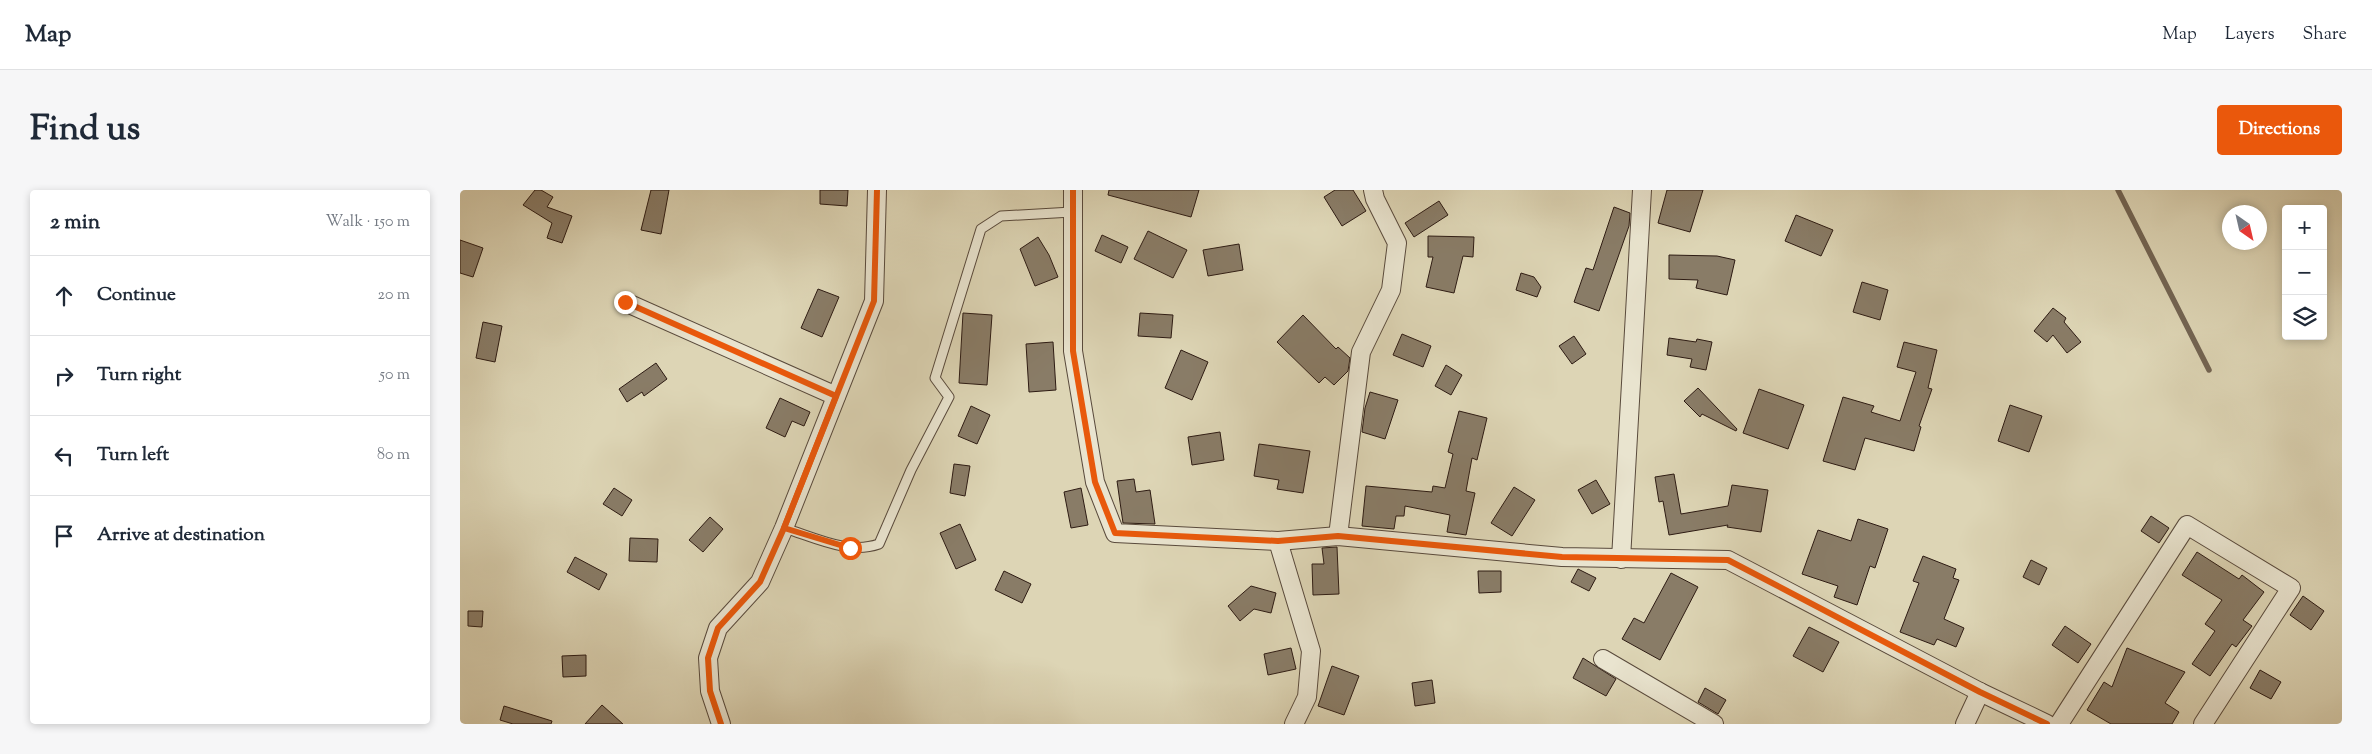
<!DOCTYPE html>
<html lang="en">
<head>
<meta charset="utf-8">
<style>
	:root { --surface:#fff; --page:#f6f6f7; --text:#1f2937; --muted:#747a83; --line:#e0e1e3; --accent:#ea580c }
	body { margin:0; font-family:"Sorts Mill Goudy",serif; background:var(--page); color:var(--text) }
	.controls { position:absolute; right:15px; top:15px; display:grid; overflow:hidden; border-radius:5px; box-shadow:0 2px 8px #0003 }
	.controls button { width:45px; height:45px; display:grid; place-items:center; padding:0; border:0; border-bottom:1px solid var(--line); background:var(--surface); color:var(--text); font:25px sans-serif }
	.compass { position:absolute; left:1762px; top:15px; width:45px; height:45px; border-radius:50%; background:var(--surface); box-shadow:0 2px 8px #0003; rotate:146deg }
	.stop { position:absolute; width:15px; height:15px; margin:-11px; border:4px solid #ea580c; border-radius:50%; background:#fff }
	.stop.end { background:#ea580c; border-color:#fff; box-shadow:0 1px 5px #0008 }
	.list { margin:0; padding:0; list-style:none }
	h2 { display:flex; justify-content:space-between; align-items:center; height:65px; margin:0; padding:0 20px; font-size:21px }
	h2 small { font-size:16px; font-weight:400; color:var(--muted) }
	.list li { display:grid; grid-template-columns:32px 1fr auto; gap:15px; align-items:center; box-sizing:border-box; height:80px; padding:0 20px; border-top:1px solid var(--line) }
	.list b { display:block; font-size:19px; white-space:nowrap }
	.list em { font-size:16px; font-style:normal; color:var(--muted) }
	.icon { flex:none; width:28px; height:28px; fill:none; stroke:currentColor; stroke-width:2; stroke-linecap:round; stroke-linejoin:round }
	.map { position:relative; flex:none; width:1882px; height:534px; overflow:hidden; border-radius:5px }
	header { display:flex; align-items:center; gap:30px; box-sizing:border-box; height:70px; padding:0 25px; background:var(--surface); border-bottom:1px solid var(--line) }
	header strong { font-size:24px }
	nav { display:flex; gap:28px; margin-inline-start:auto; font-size:18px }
	.intro { display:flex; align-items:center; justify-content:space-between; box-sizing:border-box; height:120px; padding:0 30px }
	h1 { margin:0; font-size:35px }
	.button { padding:12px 22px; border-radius:5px; background:var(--accent); color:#fff; font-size:18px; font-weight:700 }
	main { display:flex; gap:30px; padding:0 30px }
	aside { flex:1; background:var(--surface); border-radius:5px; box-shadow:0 2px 8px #0003 }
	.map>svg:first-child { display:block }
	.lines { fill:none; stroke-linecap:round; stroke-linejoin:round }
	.stream { stroke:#736553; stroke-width:5.5 }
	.building { fill:#897c67; stroke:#2d1b13 }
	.lane-casing { stroke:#594a3c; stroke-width:11 }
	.street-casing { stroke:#594a3c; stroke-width:20 }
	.lane { stroke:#e9e4cf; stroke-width:9 }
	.street { stroke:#e9e4cf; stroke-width:18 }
	.cycleway-casing { stroke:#e9e4cf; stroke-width:9 }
	.cycleway { stroke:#e8590c; stroke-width:6 }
	.route { stroke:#ea580c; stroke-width:6 }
</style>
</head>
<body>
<header>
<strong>Map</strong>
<nav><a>Map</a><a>Layers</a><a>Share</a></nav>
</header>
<div class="intro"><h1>Find us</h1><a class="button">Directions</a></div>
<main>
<aside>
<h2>2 min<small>Walk · 150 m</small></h2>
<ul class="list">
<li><svg class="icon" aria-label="ahead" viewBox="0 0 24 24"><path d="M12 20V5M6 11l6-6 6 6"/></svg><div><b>Continue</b></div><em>20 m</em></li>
<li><svg class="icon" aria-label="right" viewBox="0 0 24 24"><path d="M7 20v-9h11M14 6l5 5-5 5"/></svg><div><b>Turn right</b></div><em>50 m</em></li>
<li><svg class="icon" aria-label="left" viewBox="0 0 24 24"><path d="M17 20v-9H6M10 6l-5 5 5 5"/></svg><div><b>Turn left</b></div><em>80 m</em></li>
<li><svg class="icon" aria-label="arrive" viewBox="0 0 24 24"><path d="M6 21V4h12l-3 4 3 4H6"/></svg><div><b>Arrive at destination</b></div></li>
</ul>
</aside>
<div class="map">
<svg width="1882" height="534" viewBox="0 0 1882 534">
	<rect width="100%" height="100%" fill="#ddd5b5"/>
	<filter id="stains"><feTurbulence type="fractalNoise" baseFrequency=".004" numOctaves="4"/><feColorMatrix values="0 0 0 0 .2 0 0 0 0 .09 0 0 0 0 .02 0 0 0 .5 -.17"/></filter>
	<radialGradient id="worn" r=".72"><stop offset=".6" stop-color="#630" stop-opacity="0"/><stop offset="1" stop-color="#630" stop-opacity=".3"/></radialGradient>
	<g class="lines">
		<!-- stream -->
		<path class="stream" d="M1658,0l91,180"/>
	</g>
	<!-- building -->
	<g class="building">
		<path d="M75,0h6l12,7 -6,10 25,9 -10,27 -15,-5 5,-15 -29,-18z"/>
		<path d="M191,0h18l-8,44 -20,-4z"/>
		<path d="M360,0h28l-1,16 -27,-2z"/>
		<path d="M649,0h90l-8,27 -83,-22z"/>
		<path d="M875,0h18l13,21 -24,15 -18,-29z"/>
		<path d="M1207,0h36l-13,42 -32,-9z"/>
		<path d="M979,11l9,14 -34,22 -9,-14z"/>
		<path d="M1154,17l16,6 -1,13 -30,85 -25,-9 12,-34 7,2z"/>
		<path d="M1336,25l37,15 -12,26 -36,-15z"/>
		<path d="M688,41l39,19 -14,28 -39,-19z"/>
		<path d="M642,45l26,12 -7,16 -26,-12z"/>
		<path d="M968,46l46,1 -1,20 -10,-1 -9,37 -28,-6 7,-30h-5z"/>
		<path d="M578,47l11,18 9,22 -23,9 -15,-37z"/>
		<path d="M0,50l23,8 -10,29 -13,-4z"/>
		<path d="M779,54l4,26 -35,6 -5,-26z"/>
		<path d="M1209,65l48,1 18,4 -8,35 -31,-7 2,-8 -29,-1z"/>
		<path d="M1061,83l13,4 7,10 -4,10 -21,-7z"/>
		<path d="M1402,92l26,8 -8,30 -27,-8z"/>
		<path d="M358,99l21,8 -17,40 -21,-9z"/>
		<path d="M1593,118l13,10 -2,4 17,20 -14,11 -14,-18 -6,7 -13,-11z"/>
		<path d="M503,123l29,2 -5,70 -28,-2z"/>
		<path d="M680,123l33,2 -2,23 -33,-2z"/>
		<path d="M843,125l33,34 2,-2 12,11 -2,13 -14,14 -9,-8 -6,6 -42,-41z"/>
		<path d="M23,132l19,4 -7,36 -19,-4z"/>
		<path d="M942,144l29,12 -8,21 -30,-12z"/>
		<path d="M1114,146l12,18 -14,10 -13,-18z"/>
		<path d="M1209,148l27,4 1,-3 15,3 -6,28 -16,-3 2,-8 -25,-4z"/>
		<path d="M593,152l3,48 -27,2 -3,-48z"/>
		<path d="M1444,152l33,8 -9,38 4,1 -13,37 2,1 -7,24 -49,-13 -10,32 -32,-9 20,-64 31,9 -3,6 29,9 16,-49 -19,-5z"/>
		<path d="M721,160l27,12 -16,38 -27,-12z"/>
		<path d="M196,173l11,16 -23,17 -2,-4 -15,10 -8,-13z"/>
		<path d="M986,175l16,10 -11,20 -16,-9z"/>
		<path d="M1238,198l39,41 -1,2 -34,-17 -2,3 -16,-16z"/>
		<path d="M1299,199l45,16 -16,44 -45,-16z"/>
		<path d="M910,202l28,8 -13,39 -23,-7 3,-24z"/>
		<path d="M320,208l30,14 -6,14 -12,-5 -7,16 -19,-9z"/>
		<path d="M1550,215l32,11 -13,36 -31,-11z"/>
		<path d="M511,216l19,9 -13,29 -19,-8z"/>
		<path d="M999,221l28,7 -10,42 -5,-2 -6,33 9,2 -9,42 -19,-3 3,-17 -45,-9 -1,10h-8l-2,13 -32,-3 4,-40 66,6 1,-6 12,2 8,-34 -5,-2z"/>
		<path d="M760,242l4,28 -32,5 -4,-28z"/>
		<path d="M799,254l51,7 -7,42 -26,-4 2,-9 -25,-4z"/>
		<path d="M494,274l16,2 -5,30 -15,-3z"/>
		<path d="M1214,284l7,40 47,-8 4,-21 36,5 -7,42 -34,-5 1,-2 -59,10 -6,-34 -4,1 -4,-25z"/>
		<path d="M674,289l2,13 14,-2 5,34 -32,-1 -6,-42z"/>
		<path d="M1136,290l14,24 -18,10 -14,-24z"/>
		<path d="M1054,297l21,13 -23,36 -21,-13z"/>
		<path d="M154,298l18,12 -10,16 -19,-12z"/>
		<path d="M621,298l7,37 -17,3 -7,-36z"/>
		<path d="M1691,326l18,12 -10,15 -18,-12z"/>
		<path d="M250,327l13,12 -20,23 -14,-12z"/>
		<path d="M1398,329l30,10 -13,39 -5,-2 -13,39 -23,-8 4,-11 -36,-12 16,-44 33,11z"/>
		<path d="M500,334l16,36 -20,9 -16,-36z"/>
		<path d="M170,348l28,1 -1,23 -28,-1z"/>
		<path d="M877,357l2,47 -26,1 -1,-31h12l-2,-16z"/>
		<path d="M1737,362l42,27 3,-4 22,17 -21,28 9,6 -16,21 -4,-3 -22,32 -18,-12 23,-33 -10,-7 17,-24 -40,-25z"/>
		<path d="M1463,366l33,13 -3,9 6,2 -15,39 20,9 -8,19 -19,-8 -3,6 -34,-13 19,-49 -6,-2z"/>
		<path d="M115,367l32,17 -8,16 -32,-18z"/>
		<path d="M1571,370l16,8 -8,17 -16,-8z"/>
		<path d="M1118,379l18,9 -7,13 -18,-9z"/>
		<path d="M544,381l27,13 -9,19 -27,-13z"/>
		<path d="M1018,381h23v21l-22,1z"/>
		<path d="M1211,383l27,14 -38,73 -38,-21 12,-21 10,5z"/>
		<path d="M791,396l25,7 -5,20 -17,-4 -14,12 -12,-15z"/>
		<path d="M1843,406l21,15 -13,19 -21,-15z"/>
		<path d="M8,421h15l-1,16 -14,-1z"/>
		<path d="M1605,436l26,18 -13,19 -26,-18z"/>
		<path d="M1349,437l30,15 -16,30 -30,-16z"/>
		<path d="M831,458l5,21 -28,6 -4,-21z"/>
		<path d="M1667,458l58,24 -20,31 14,9 -7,12h-61l-24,-14 17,-28 8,5z"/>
		<path d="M126,465v21l-23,1 -1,-21z"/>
		<path d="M1123,468l33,21 -10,17 -33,-18z"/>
		<path d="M872,476l27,10 -15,39 -26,-9z"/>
		<path d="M1800,480l21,12 -10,17 -21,-11z"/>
		<path d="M972,490l3,23 -20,3 -3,-23z"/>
		<path d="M1245,498l21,12 -8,14 -20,-12z"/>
		<path d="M142,515l21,19h-38z"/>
		<path d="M44,516l48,15 -1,3h-38l-13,-4z"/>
	</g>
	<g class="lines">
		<defs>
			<path id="lane" d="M324,338c30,9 64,27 95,16l32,-74 38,-73 -14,-19 46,-149 20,-13 71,-4"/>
			<g id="street">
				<path d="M613,0v161l22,131 20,51 163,8 60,-5 224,21 166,3 252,132 67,32"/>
				<path d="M165,112l211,94"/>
				<path d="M878,346l23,-184 30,-62 6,-47 -22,-44 -2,-9"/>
				<path d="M818,351l33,110 -4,46 -13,27"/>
				<path d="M1161,369l21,-369"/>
				<path d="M1143,469l111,65"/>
				<path d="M261,534l-11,-33 -2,-33 10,-30 42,-46 24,-54 90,-227 3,-111"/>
				<path d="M1505,534l15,-32"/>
				<path d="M1599,534l128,-199 104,63 -88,136"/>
			</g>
		</defs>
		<!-- lane casing -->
		<use href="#lane" class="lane-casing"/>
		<!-- street casing -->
		<use href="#street" class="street-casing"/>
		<!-- lane -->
		<use href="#lane" class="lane"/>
		<!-- street -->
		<use href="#street" class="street"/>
		<defs>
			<g id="cycleway">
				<path d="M613,0v161l22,131 20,51 163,8 60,-5 224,21 166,3 252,132 67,32"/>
				<path d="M261,534l-11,-33 -2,-33 10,-30 42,-46 24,-54 90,-227 3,-111"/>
			</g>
		</defs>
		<!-- cycleway casing -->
		<use href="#cycleway" class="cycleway-casing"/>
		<!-- cycleway -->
		<use href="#cycleway" class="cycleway"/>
	</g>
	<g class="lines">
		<!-- route -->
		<path class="route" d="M165,112l211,94 -52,132 66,20"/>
	</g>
	<rect width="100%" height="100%" filter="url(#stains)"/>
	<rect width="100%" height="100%" fill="url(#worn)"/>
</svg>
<div class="controls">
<button>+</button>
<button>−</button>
<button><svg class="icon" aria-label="layers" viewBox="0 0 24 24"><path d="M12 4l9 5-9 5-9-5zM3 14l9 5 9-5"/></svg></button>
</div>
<svg class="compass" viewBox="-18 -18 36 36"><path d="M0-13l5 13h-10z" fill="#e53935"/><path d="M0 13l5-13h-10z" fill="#747a83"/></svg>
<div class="stop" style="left:390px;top:358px"></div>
<div class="stop end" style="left:165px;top:112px"></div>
</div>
</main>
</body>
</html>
